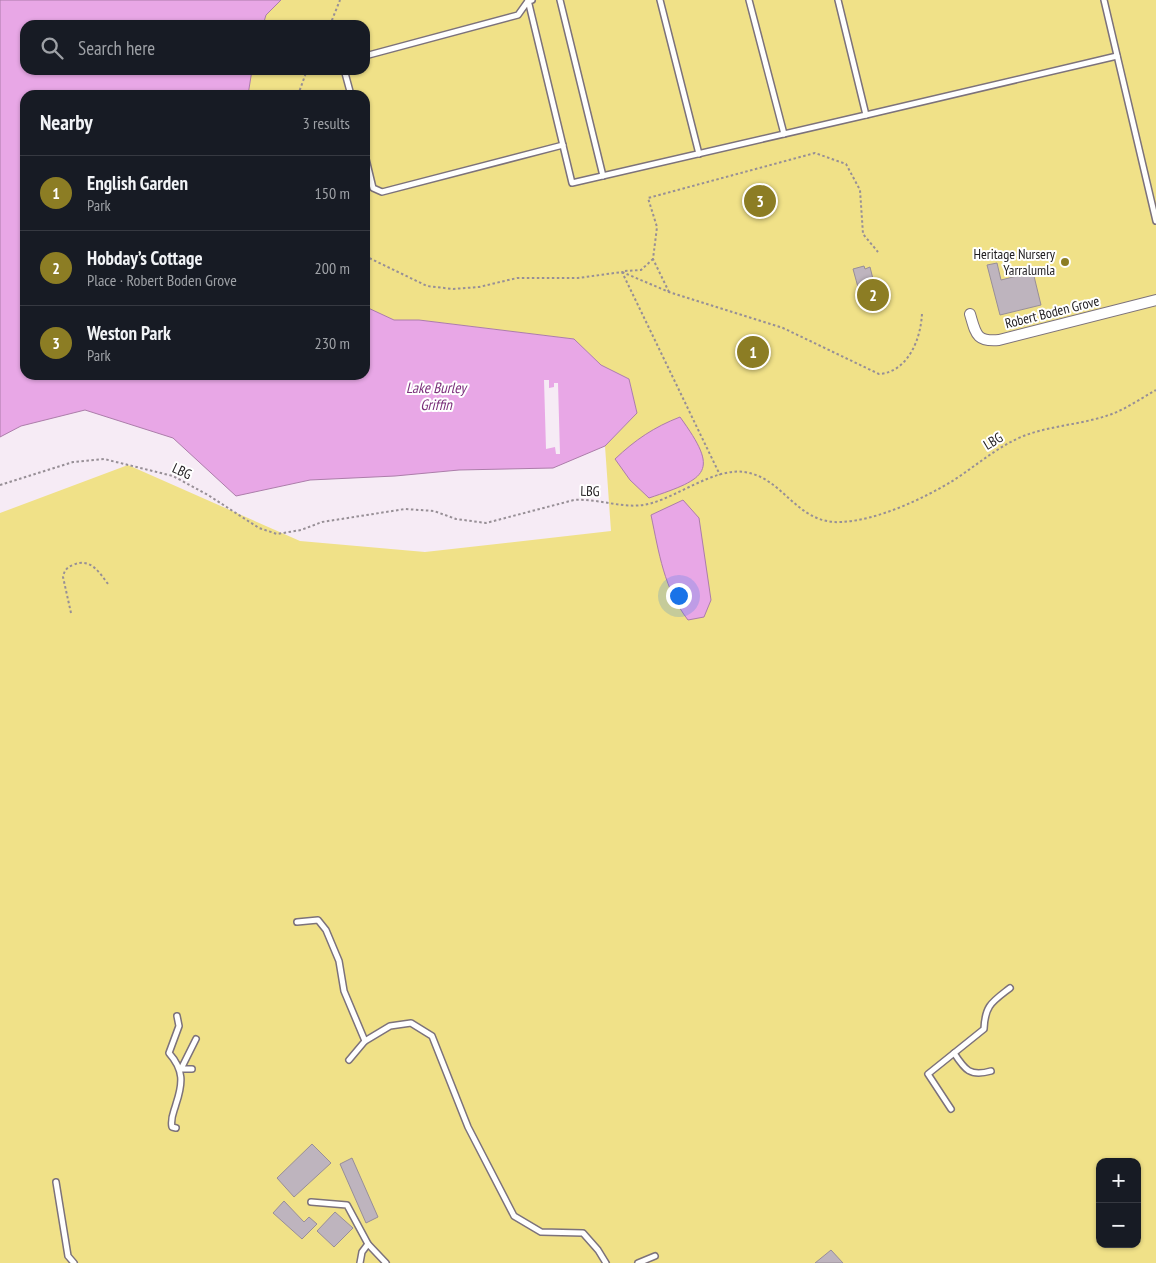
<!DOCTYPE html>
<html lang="en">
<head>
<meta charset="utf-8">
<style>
	:root { --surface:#171b24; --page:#20242c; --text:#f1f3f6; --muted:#9ea1a6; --line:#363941; --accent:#8c7d24 }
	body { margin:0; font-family:"PT Sans Narrow",sans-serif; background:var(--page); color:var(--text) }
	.controls { position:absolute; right:15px; bottom:15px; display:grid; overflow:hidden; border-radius:10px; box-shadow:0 1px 4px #0004 }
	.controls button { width:45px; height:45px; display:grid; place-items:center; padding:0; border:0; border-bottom:1px solid var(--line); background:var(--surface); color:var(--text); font:25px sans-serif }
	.you { position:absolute; left:678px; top:595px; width:18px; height:18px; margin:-12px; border:4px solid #fff; border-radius:50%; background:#1a73e8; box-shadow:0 0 0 8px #1a73e833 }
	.badge { display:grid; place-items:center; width:32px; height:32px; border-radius:50%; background:var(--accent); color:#fff; font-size:16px; font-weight:700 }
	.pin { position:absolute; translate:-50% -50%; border:2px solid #fff; box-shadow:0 1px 5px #0006 }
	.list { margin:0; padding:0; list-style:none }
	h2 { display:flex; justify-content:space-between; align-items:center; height:65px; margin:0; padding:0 20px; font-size:21px }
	h2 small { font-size:16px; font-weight:400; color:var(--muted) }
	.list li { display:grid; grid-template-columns:32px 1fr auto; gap:15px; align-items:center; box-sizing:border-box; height:75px; padding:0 20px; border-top:1px solid var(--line) }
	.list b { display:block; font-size:19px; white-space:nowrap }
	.list p { margin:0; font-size:16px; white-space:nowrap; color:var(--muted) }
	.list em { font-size:16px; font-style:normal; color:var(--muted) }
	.icon { flex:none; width:28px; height:28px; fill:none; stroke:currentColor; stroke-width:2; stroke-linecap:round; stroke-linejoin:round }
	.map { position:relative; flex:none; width:1156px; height:1263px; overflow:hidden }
	.search { position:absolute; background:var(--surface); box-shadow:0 1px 4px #0004; left:20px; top:20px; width:350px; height:55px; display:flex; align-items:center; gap:12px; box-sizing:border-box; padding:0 18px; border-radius:15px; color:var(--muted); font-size:19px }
	.panel { position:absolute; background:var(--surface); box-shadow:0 1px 4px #0004; left:20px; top:90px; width:350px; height:290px; border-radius:15px }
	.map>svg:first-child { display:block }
	.green { fill:#f0e188; fill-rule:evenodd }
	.water { fill:#e8a7e6; stroke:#ac7daa }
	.pier { fill:#f6ebf5 }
	.building { fill:#beb4be; stroke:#988e97 }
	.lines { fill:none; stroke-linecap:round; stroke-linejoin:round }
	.lane-casing { stroke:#7c727b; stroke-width:8 }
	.street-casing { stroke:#7c727b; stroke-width:12 }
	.path { stroke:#978f96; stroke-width:2; stroke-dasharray:2.5 2.5; stroke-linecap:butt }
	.lane { stroke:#fff; stroke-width:5 }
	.street { stroke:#fff; stroke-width:10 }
	.poi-dot { fill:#8c7d24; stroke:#fff; stroke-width:2 }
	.labels { text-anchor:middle; stroke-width:4; stroke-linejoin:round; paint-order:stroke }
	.poi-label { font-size:14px; fill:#1f1c1f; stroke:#fff; text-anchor:end }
	.street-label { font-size:14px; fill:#1f1c1f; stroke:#fff }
	.water-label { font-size:15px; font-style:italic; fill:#7b307b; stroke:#fff }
</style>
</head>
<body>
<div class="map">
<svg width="1156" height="1263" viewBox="0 0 1156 1263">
	<rect width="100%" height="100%" fill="#f6ebf5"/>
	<!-- green -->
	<path class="green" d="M281,0h875v1263h-1156v-750l128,-48 172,76 125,11 186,-21 -6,-85 32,-33 -8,-34 -28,-14 -27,-26 -155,-19h-25l-29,-13v-212h-117l4,-25h113v-45h-102l3,-10zM1100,1162h37v82h-37z"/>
	<!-- water -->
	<g class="water">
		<path d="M0,0h281l-15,15 -3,10h-238v45h227l-4,25h-223v280h340l1,-68 28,13h25l155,19 27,26 28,14 8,34 -32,33 -52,22 -94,2 -64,6 -85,4 -74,16 -63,-58 -88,-28 -64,16 -21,11z"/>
		<path d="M680,417c40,55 28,61 -31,81l-19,-18 -15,-21c20,-19 39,-32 65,-42z"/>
		<path d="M683,500l16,18 12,82 -7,17 -16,3c-24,-31 -29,-67 -37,-105z"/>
	</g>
	<!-- pier -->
	<path class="pier" d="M544,380h5v8l5,-1v-4h4l2,71h-4l-1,-7 -9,2z"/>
	<!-- building -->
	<g class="building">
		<path d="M997,263l4,17 32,-8 8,33 -41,10 -13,-50z"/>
		<path d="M864,266l1,3 5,-2 5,20 7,-2 5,19 -23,5 -11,-40z"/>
		<path d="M312,1144l19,19 -37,34 -17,-19z"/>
		<path d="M352,1158l26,59 -12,6 -26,-59z"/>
		<path d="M284,1201l20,21 5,-5 8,7 -15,15 -29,-26z"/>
		<path d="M335,1212l18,16 -19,19 -17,-16z"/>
		<path d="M831,1250l12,13h-28z"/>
	</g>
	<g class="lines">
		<defs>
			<g id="lane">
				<path d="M528,0l44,183 294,-68 -28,-115"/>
				<path d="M560,0l43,176"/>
				<path d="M660,0l39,154"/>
				<path d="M749,0l35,134"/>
				<path d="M1104,0l52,221"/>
				<path d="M365,56l153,-41 10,-14 4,-1"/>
				<path d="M347,70l-2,3 6,22"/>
				<path d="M866,115l251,-59"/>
				<path d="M365,155l8,33 9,4 181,-47"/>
				<path d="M297,922l21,-2 8,10 13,31 5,30 21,50 -16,19"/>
				<path d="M365,1041l25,-15 21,-3 21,13 36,91 46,89 27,16 42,1 15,17 8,13"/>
				<path d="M954,1053c11,17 16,24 37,18"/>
				<path d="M192,1069h-11l15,-30"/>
				<path d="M951,1109l-23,-35 56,-45c1,-24 8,-27 26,-41"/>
				<path d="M176,1128l-4,-1c-2,-9 2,-15 4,-23 7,-21 8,-34 -7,-51l10,-27 -2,-10"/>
				<path d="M56,1182l12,74 6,7"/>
				<path d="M311,1202l36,3 21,39 18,19"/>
				<path d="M360,1263l2,-11 6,-8"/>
				<path d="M638,1263l17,-7"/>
			</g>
			<path id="street" d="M970,314c6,20 6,28 29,26l157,-40"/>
		</defs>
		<!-- lane casing -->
		<use href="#lane" class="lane-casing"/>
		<!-- street casing -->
		<use href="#street" class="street-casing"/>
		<!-- path -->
		<g class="path">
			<path d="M330,25l10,-25"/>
			<path d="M298,95l9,-25"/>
			<path d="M365,256l62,30 26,3 26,-2 38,-9h61l44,-6 98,203"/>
			<path d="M625,271l16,-1 12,-11"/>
			<path d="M622,272l47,20 114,36 96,46c29,-2 42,-35 43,-61"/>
			<path d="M669,292l-16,-33 4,-32 -9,-29 167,-45 31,11 14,26 3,44 15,18"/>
			<path d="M0,485l73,-23 31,-3 69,17 35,19 51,33 18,6 24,-4 21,-8 83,-13 29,2 22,8 30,4 88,-23c26,-2 53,11 78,3 28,-8 63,-35 92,-31 40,5 52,53 98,50 36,-2 81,-23 112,-42 23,-15 42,-32 67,-43 26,-11 57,-12 85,-21 17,-5 34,-17 50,-26"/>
			<path d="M71,613l-8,-36c1,-6 4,-10 10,-12 17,-8 26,7 35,19"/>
		</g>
		<!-- lane -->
		<use href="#lane" class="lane"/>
		<!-- street -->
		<use href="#street" class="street"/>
	</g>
	<!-- markers -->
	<circle class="poi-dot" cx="1065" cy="262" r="5"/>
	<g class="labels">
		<!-- poi labels -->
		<g class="poi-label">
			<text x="1055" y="259">Heritage Nursery<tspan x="1055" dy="16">Yarralumla</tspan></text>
		</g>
		<!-- street labels -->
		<g class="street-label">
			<text transform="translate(1052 312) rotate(-14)" y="5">Robert Boden Grove</text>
			<text transform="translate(993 441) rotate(-31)" y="5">LBG</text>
			<text transform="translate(182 471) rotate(25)" y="5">LBG</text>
			<text transform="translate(590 491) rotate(2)" y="5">LBG</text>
		</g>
		<!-- water labels -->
		<g class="water-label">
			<text x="436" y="393">Lake Burley<tspan x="436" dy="17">Griffin</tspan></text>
		</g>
	</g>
</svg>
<div class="controls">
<button>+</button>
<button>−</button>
</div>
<div class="you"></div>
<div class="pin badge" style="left:753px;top:352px">1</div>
<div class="pin badge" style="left:873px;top:295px">2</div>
<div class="pin badge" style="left:760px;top:201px">3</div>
<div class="search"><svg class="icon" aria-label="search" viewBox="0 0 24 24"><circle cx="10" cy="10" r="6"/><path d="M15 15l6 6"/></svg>Search here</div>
<section class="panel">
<h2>Nearby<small>3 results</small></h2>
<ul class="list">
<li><span class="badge">1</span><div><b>English Garden</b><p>Park</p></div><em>150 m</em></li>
<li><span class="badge">2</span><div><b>Hobday’s Cottage</b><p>Place · Robert Boden Grove</p></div><em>200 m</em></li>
<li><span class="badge">3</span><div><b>Weston Park</b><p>Park</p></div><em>230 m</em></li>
</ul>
</section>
</div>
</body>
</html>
